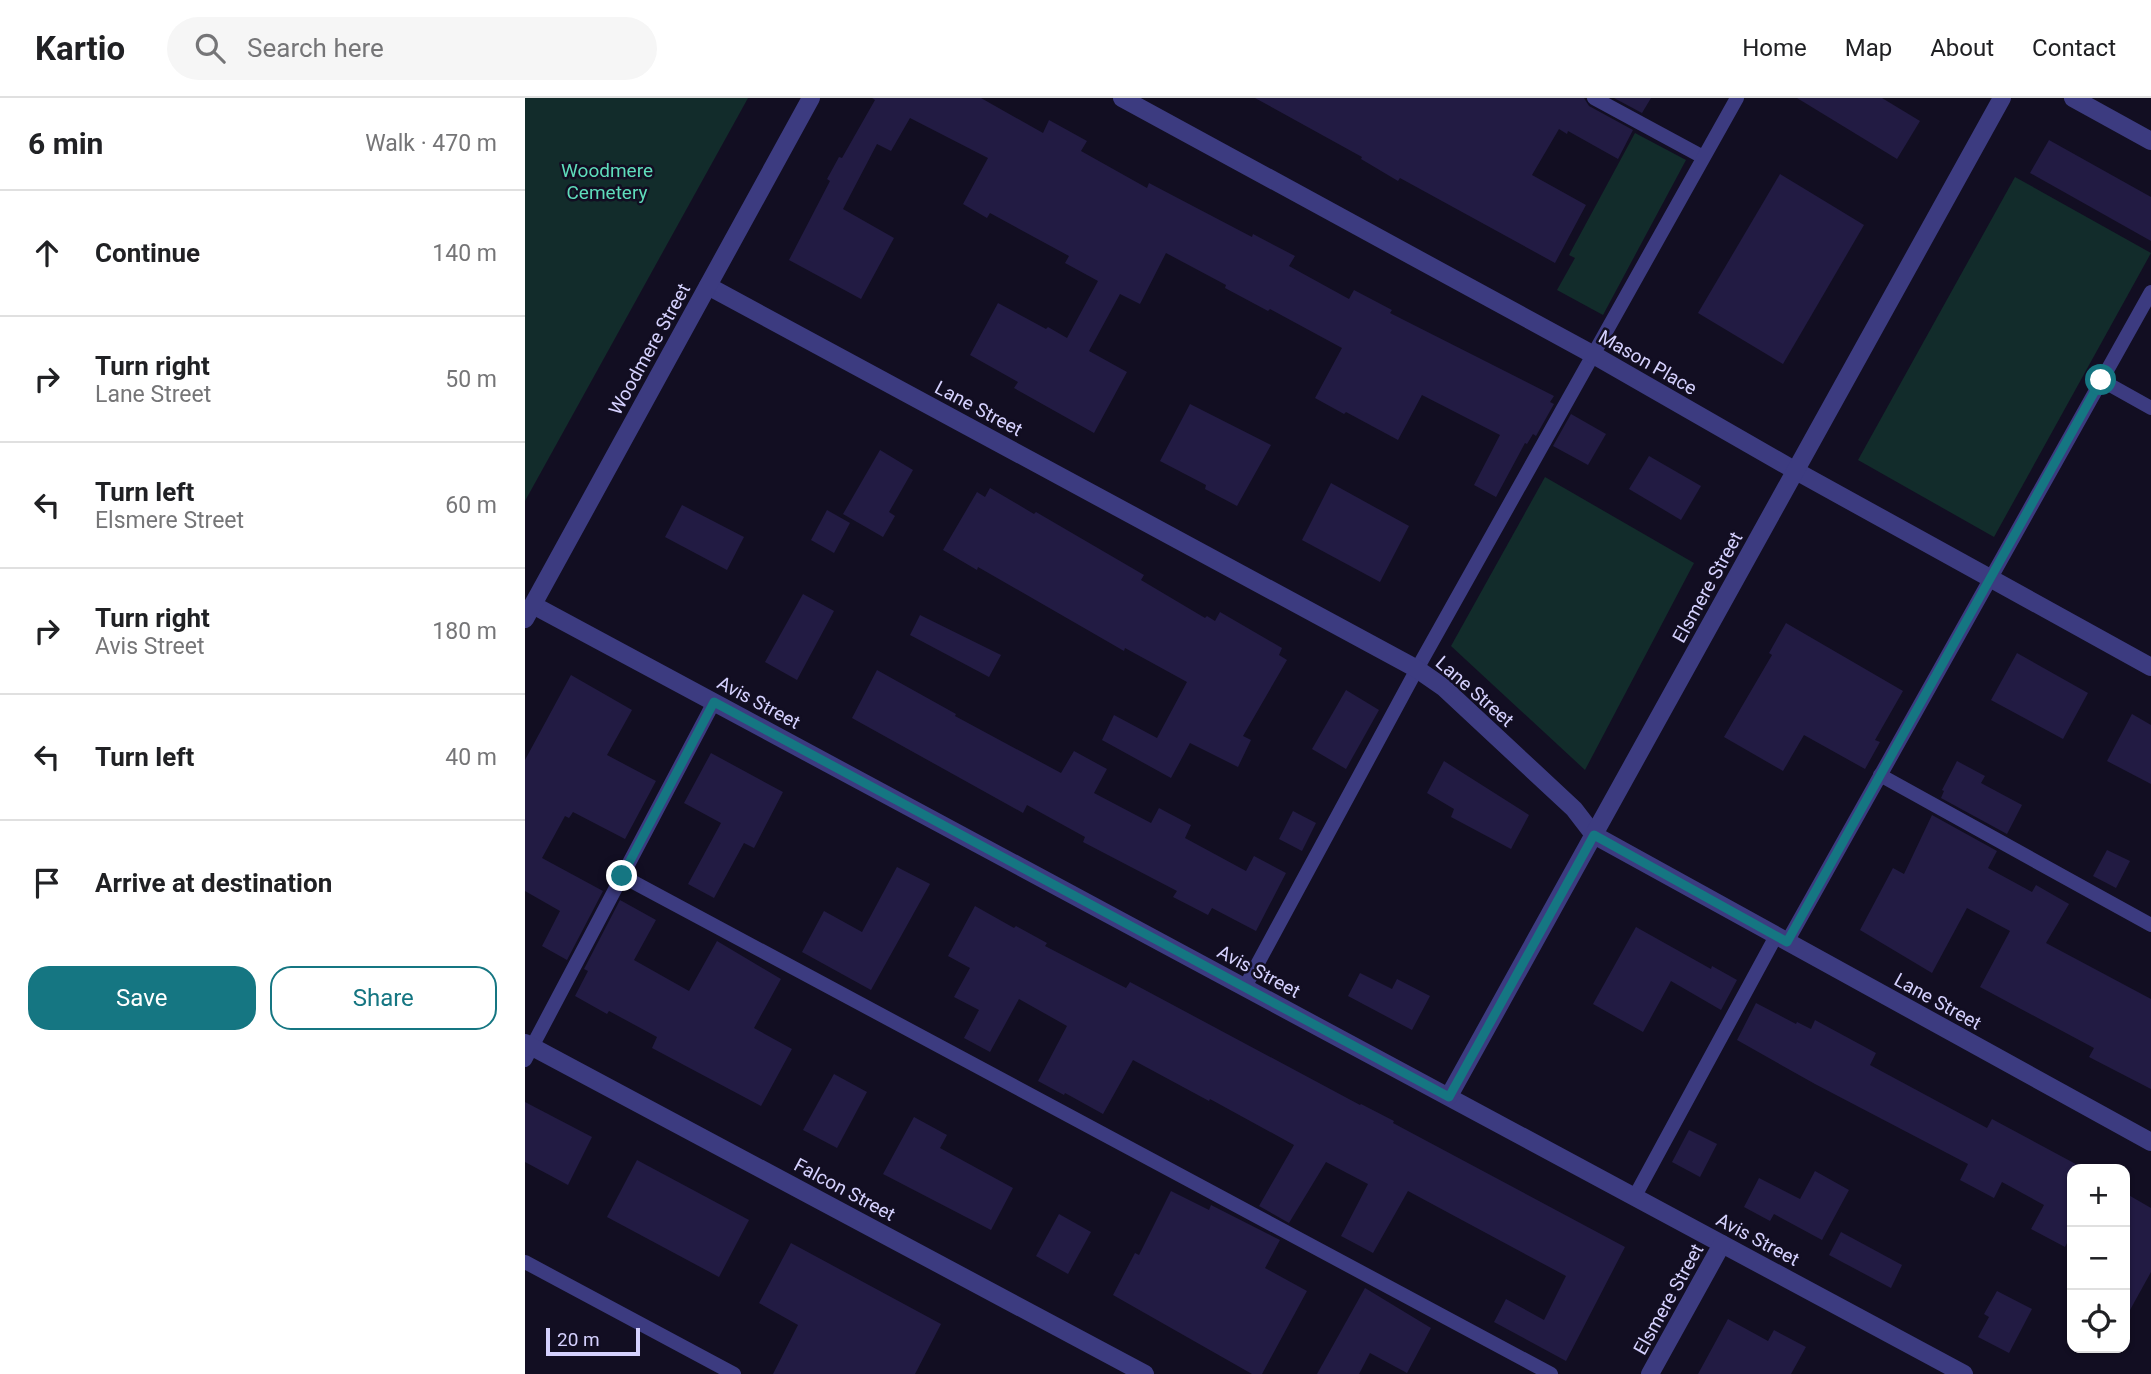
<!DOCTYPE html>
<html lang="en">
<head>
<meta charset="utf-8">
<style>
	:root { --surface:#fff; --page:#f6f6f6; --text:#202124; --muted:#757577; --line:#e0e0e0; --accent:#157682 }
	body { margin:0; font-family:Roboto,sans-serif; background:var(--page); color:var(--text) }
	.controls { position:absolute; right:21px; bottom:21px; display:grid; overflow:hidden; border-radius:14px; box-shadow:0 2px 5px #0004 }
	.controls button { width:63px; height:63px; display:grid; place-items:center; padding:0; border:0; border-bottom:2px solid var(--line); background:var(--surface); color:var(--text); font:35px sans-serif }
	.scale { position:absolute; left:21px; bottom:18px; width:94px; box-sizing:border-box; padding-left:7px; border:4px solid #d5d1fe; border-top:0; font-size:19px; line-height:24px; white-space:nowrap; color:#d5d1fe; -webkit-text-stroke:5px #120e22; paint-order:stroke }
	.stop { position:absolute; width:21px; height:21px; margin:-16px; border:5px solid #157682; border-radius:50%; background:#fff }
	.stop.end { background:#157682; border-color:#fff; box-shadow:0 2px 7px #0008 }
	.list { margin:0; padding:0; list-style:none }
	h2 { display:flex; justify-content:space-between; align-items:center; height:91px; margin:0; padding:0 28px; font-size:30px }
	h2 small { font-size:23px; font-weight:400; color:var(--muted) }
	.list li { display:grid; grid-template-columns:46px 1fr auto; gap:21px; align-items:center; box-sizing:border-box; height:126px; padding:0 28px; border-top:2px solid var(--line) }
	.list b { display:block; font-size:26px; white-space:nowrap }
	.list p { margin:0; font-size:23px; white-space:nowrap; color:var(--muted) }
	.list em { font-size:23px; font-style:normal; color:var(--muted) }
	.actions { display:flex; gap:14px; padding:21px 28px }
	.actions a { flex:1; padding:16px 0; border:2px solid var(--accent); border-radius:21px; text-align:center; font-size:24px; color:var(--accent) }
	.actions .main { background:var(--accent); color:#fff }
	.icon { flex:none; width:38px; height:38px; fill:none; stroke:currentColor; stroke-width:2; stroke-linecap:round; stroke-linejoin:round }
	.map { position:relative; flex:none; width:1626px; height:1276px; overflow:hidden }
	header { display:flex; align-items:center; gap:42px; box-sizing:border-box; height:98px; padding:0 35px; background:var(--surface); border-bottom:2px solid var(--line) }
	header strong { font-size:33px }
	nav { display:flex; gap:38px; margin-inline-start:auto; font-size:24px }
	.search { width:490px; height:63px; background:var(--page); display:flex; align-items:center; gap:18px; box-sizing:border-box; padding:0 24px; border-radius:38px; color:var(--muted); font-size:26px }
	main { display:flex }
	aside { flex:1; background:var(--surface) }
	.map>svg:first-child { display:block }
	.green { fill:#122c2b }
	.building { fill:#221b43 }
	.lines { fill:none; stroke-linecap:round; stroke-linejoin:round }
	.service { stroke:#3c3b80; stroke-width:14 }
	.minor { stroke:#3c3b80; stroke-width:18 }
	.tertiary { stroke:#3c3b80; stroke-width:18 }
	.route { stroke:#157682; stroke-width:9 }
	.labels { text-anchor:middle; stroke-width:5; stroke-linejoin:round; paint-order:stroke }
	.park-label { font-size:19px; fill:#5fdcbb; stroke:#120e22 }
	.street-label { font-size:19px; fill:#d5d1fe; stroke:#120e22 }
</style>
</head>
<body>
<header>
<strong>Kartio</strong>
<div class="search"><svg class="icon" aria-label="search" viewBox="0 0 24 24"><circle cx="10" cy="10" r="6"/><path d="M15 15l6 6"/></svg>Search here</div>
<nav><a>Home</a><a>Map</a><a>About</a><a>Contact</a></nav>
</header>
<main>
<aside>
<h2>6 min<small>Walk · 470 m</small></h2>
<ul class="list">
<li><svg class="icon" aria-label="ahead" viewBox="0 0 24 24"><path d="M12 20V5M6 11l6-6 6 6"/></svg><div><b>Continue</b></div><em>140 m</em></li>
<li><svg class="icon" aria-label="right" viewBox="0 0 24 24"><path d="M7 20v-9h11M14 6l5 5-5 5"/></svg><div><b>Turn right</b><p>Lane Street</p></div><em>50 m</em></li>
<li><svg class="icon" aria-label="left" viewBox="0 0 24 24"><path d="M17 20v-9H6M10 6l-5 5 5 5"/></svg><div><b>Turn left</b><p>Elsmere Street</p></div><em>60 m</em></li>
<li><svg class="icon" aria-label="right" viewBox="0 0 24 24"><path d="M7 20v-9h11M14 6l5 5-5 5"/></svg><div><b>Turn right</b><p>Avis Street</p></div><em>180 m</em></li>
<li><svg class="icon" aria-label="left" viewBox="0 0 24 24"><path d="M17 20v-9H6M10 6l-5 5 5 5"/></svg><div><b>Turn left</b></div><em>40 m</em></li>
<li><svg class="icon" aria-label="arrive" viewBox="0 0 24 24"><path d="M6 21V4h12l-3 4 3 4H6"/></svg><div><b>Arrive at destination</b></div></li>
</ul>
<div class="actions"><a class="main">Save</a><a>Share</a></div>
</aside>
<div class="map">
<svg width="1626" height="1276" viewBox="0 0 1626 1276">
	<rect width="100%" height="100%" fill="#120e22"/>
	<!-- green -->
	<g class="green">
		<path d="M0,0h223l-223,403z"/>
		<path d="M1110,35l51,27 -83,155 -46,-25 18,-32 -6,-3z"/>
		<path d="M1490,79l136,76 -157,284 -136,-77z"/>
		<path d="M1020,379l149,86 -109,207 -134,-124z"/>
	</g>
	<!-- building -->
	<g class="building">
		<path d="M347,0h109l62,35 6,-13 38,21 -6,10 66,37 2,-5 103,54 1,-3 42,22 -6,10 60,33 5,-9 38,20 -2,3 164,83 -4,6 4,2 -18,32 -3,-2 -6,10 -2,-1 -29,54 -22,-12 26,-50 -78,-40 -24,45 -52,-28 -2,2 -29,-16 27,-50 -72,-39 -2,2 -43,-23 1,-3 -60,-32 -26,51 -20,-10 -31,57 38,21 -33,61 -80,-45 4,-6 -48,-27 28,-52 48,26 2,-2 19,11 31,-57 -33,-18 4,-7 -79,-43 -3,5 -24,-14 25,-46 -78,-40 -19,33 -14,-7 -34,65 51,29 -33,61 -72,-39 41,-79 -3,-2 12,-22 3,1 33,-58z"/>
		<path d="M730,0h329l5,8 44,24 -15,29 -50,-28 -1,3 -8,-5 -27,46 54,30 -31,58 -155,-85 -2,3 -37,-22 1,-2z"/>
		<path d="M1089,0h37l-9,15z"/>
		<path d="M1272,0h85l38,23 -23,38z"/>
		<path d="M1524,42l102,57v44l-121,-68z"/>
		<path d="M1255,76l84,51 -81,139 -85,-51z"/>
		<path d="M665,306l81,41 -34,61 -32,-17 1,-4 -46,-24z"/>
		<path d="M1046,316l35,20 -18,31 -35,-19z"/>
		<path d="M355,352l33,20 -24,42 6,4 -12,21 -40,-23z"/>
		<path d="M1124,358l52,30 -20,34 -52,-31z"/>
		<path d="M806,385l78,43 -29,56 -78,-42z"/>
		<path d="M465,390l44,26 2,-2 108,63 -3,5 64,38 2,-2 8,5 5,-9 62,36 -3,7 8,5 -44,76 8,4 -13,27 -48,-24 -19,35 -69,-38 12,-25 43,23 30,-56 -62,-34 -1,3 -146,-84 -1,3 -34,-20 34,-58 8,5z"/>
		<path d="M157,407l62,32 -17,33 -62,-33z"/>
		<path d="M302,412l23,13 -16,30 -23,-13z"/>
		<path d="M278,496l31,17 -37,69 -32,-18z"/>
		<path d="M395,517l81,40 -12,22 -79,-42z"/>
		<path d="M1261,525l117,68 -28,49 5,2 -15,27 -61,-34 -21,36 -59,-34 48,-82 -3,-2z"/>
		<path d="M1492,555l71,40 -25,46 -72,-39z"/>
		<path d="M352,572l79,44 -1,2 106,57 13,-22 33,18 -13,24 57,30 8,-15 32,17 -6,13 61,33 8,-15 32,17 -30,58 -44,-23 -4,7 -35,-18 4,-6 -94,-49 2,-5 -58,-32 -4,8 -171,-95z"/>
		<path d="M46,577l61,35 -25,45 49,26 -31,58 -52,-27 -4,6 -4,-2 -23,42 61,33 -36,69 -25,-14 18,-35 -35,-20v-131z"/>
		<path d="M821,592l33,20 -33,59 -34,-20z"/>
		<path d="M1607,616l19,11v59l-44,-23z"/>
		<path d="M186,655l72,39 -29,56 -10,-5 -30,55 -26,-14 33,-61 -37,-20z"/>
		<path d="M919,663l85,54 -18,34 -60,-32 3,-8 -27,-16z"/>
		<path d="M1432,663l28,15 -4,7 41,22 -15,29 -66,-36 3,-7 -2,-1z"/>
		<path d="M768,713l23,12 -14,28 -23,-12z"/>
		<path d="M1407,717l65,36 -9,17 44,24 4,-7 33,19 -23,39 105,56v90l-62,-32 5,-9 -114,-61 30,-56 -43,-23 -35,65 -72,-43 33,-62 11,6z"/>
		<path d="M1582,752l23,11 -14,27 -23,-12z"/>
		<path d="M372,769l33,17 -59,106 -69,-38 22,-41 38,21z"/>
		<path d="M95,802l36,20 -22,40 55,31 28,-50 64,38 -27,49 38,21 -31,57 -109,-58 5,-11 -48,-26 -2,3 -32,-18 13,-25 -4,-2z"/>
		<path d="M450,808l39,22 2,-2 31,17 -2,3 81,42 4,-6 230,123 1,-1 33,17 -1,2 232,124 -59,114 -72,-39 12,-23 38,21 22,-44 -158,-85 -35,62 -32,-17 27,-52 -42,-22 -37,61 -30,-17 35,-61 -84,-46 -1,2 -76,-41 -30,54 -38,-21 -1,2 -26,-14 29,-55 -48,-27 -29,53 -26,-14 15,-28 -25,-13 16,-29 -22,-12z"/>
		<path d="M1111,829l75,42 1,-3 25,14 -16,30 -50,-29 -28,51 -50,-28z"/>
		<path d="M835,875l32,16 5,-10 33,17 -18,34 -64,-34z"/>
		<path d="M1231,905l40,21 1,-2 14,7 4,-9 61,33 -6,12 117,63 5,-9 93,50h-13v64l-7,14 -34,-18 13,-24 -42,-23 -8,16 -34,-18 8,-16 -153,-80 -78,-44z"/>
		<path d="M309,976l33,18 -30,56 -34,-18z"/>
		<path d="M0,1004l67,35 -24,48 -43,-23z"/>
		<path d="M389,1019l33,18 -7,13 73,40 -22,42 -108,-56z"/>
		<path d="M1164,1032l28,14 -17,33 -28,-15z"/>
		<path d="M112,1062l112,60 -30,57 -112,-60z"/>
		<path d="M1290,1073l34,19 -27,50 -48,-26 -4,7 -26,-14 15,-29 41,21z"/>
		<path d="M646,1093l38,19 2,-5 69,35 -15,28 42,23 -45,83h-10l-139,-79 22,-42 4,2z"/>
		<path d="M1600,1095l26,15v64l-26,47z"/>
		<path d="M534,1116l32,18 -23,42 -32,-18z"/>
		<path d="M1316,1134l61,33 -11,23 -62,-33z"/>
		<path d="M266,1145l150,81 -26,50h-142l25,-49 -39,-22z"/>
		<path d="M840,1190l66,40 -24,45 -37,-20 -11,21h-42z"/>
		<path d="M1472,1193l35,18 -23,44 -31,-16 11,-20 -5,-3z"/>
		<path d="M1203,1221l40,22 6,-11 32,17 -15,27h-93z"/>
	</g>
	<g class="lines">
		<!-- service -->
		<g class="service">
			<path d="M1069,0l109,59"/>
			<path d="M1576,282l50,28"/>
			<path d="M1355,677l271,150"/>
			<path d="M97,778l929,498"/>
			<path d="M1262,844l364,-650"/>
			<path d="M720,889l172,-318 320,-571"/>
			<path d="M0,962l189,-358"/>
			<path d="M1110,1098l141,-260"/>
			<path d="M0,1164l209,112"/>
		</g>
		<!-- minor -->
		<g class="minor">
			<path d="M597,0l470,256 204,117 355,196"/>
			<path d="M1548,0l78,43"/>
			<path d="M183,188l709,383 26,18 131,122 20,26 557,307"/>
			<path d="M8,507l1431,769"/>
			<path d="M0,945l620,331"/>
			<path d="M924,998l553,-998"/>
			<path d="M1125,1276l72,-130"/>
		</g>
		<!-- tertiary -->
		<path class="tertiary" d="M0,521l286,-521"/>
	</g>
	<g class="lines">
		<!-- route -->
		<path class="route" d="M97,778l92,-174 735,395 145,-262 193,107 314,-562"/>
	</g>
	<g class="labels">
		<!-- park labels -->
		<g class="park-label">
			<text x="82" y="79">Woodmere<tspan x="82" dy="22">Cemetery</tspan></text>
		</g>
		<!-- street labels -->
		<g class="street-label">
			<text transform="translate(124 251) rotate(-61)" y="7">Woodmere Street</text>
			<text transform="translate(1123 264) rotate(30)" y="7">Mason Place</text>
			<text transform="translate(454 310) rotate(28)" y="7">Lane Street</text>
			<text transform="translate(1182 489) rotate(-61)" y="7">Elsmere Street</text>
			<text transform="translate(950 593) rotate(41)" y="7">Lane Street</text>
			<text transform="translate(234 604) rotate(28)" y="7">Avis Street</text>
			<text transform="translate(734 873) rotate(28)" y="7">Avis Street</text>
			<text transform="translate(1413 903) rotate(29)" y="7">Lane Street</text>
			<text transform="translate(320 1091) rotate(28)" y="7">Falcon Street</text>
			<text transform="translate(1233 1141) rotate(28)" y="7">Avis Street</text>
			<text transform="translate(1143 1201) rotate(-61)" y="7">Elsmere Street</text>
		</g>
	</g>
</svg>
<div class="controls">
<button>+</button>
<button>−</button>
<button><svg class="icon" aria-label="locate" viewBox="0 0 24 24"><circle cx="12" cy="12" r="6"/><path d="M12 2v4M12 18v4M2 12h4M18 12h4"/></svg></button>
</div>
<div class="scale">20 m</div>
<div class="stop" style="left:1576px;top:282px"></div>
<div class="stop end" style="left:97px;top:778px"></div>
</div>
</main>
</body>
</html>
